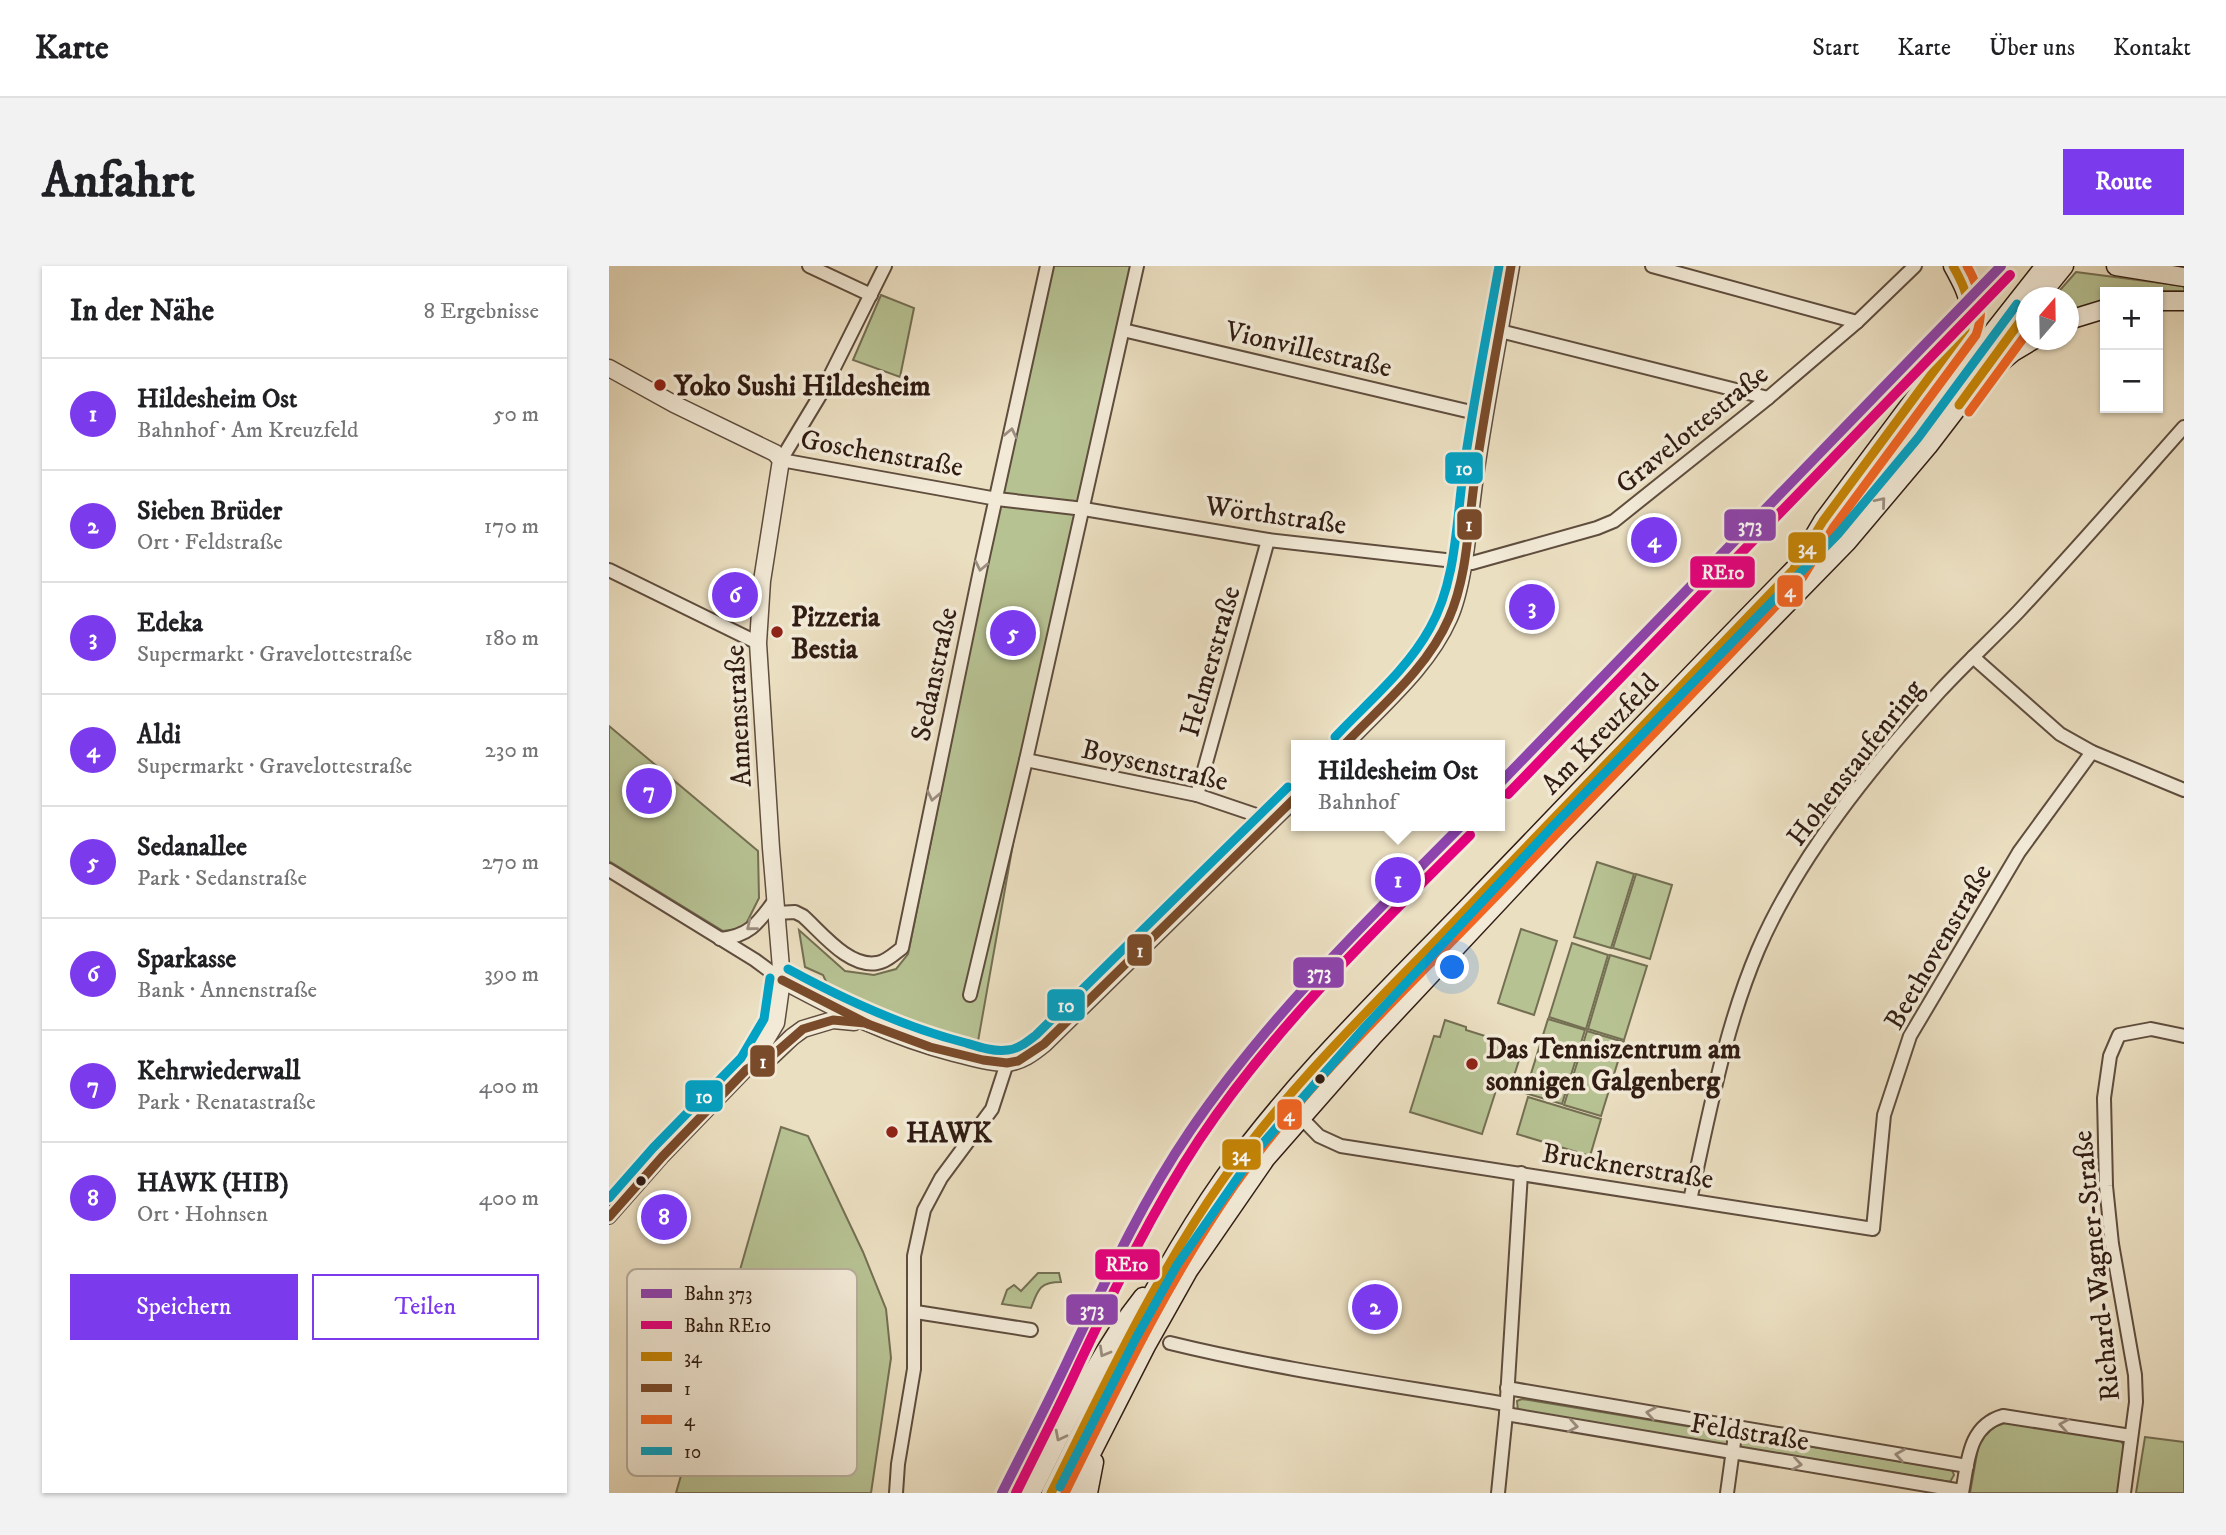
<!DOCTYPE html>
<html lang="de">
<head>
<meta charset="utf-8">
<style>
	:root { --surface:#fff; --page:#f2f2f2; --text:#202124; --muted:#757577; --line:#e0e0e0; --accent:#7c3aed }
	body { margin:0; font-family:"IM FELL DW Pica",serif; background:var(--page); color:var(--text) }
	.controls { position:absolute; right:21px; top:21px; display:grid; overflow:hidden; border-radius:0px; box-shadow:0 2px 5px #0004 }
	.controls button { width:63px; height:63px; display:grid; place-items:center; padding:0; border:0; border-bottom:2px solid var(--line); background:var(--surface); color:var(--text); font:35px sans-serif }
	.compass { position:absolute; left:1407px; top:21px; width:63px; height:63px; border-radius:50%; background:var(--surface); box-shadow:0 2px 5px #0004; rotate:20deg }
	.you { position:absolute; left:844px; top:702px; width:24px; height:24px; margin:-18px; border:5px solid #fff; border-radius:50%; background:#1a73e8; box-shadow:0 0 0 10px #1a73e833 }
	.badge { display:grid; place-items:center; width:46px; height:46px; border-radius:50%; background:var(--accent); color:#fff; font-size:23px; font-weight:700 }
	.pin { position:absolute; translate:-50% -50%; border:4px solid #fff; box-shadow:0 2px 7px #0006 }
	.popup { position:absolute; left:682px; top:474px; width:214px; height:91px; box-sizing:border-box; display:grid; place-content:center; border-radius:0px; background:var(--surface); filter:drop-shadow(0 2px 5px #0005); font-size:23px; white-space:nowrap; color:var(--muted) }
	.popup b { font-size:26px; color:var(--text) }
	.popup::after { content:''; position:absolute; left:50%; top:100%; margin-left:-14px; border:14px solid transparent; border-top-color:var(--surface) }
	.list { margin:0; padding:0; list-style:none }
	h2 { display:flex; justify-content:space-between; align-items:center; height:91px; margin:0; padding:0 28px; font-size:30px }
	h2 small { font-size:23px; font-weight:400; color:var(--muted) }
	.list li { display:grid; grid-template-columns:46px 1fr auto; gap:21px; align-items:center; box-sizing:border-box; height:112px; padding:0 28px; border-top:2px solid var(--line) }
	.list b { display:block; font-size:26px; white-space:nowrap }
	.list p { margin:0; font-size:23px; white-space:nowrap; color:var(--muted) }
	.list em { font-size:23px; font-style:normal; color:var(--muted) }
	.actions { display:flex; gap:14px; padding:21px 28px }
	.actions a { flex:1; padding:16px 0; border:2px solid var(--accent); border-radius:0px; text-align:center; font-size:24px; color:var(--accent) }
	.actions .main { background:var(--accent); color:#fff }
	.map { position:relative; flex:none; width:1575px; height:1227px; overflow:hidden; border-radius:0px }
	header { display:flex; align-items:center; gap:42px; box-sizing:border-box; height:98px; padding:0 35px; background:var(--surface); border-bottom:2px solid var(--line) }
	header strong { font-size:33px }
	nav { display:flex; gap:38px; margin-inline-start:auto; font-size:24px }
	.intro { display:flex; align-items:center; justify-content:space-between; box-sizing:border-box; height:168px; padding:0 42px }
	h1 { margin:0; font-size:49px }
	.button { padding:18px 32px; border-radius:0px; background:var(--accent); color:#fff; font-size:24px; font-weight:700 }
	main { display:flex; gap:42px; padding:0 42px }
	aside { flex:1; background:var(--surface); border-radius:0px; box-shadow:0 2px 5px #0004 }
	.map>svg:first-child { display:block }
	.green { fill:#b7c293; stroke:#746f53; stroke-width:2 }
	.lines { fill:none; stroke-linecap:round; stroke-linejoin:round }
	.minor-casing { stroke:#5f4d3e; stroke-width:16 }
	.tertiary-casing { stroke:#5f4d3e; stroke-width:19 }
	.secondary-casing { stroke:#301c13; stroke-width:21 }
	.minor { stroke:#f2ead7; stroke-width:12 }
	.tertiary { stroke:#f2ead7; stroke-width:16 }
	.secondary { stroke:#f2ead7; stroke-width:18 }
	.bus-1-casing { stroke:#f2ead7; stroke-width:14 }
	.bus-2-casing { stroke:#f2ead7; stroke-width:14 }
	.bus-3-casing { stroke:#f2ead7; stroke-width:14 }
	.bus-4-casing { stroke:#f2ead7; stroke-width:14 }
	.bus-1 { stroke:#c58405; stroke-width:9 }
	.bus-2 { stroke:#7a4b2a; stroke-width:9 }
	.bus-3 { stroke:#f26522; stroke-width:9 }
	.bus-4 { stroke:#02a2c5; stroke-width:9 }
	.rail-1-casing { stroke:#f2ead7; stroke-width:16 }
	.rail-2-casing { stroke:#f2ead7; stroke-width:16 }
	.rail-1 { stroke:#8e44ad; stroke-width:10 }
	.rail-2 { stroke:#e5007d; stroke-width:10 }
	.oneway { stroke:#9b8d7f }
	.poi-dot { fill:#8f2418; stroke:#f2ead7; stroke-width:2.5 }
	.bus-dot { fill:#301c13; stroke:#f2ead7; stroke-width:2.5 }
	.labels { text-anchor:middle; stroke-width:7; stroke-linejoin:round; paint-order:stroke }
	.street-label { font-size:28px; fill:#301c13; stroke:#f2ead7 }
	.poi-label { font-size:28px; font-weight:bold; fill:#301c13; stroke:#f2ead7; text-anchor:start }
	.key { fill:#f2ead7; stroke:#b8ac9c; stroke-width:2 }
	.key-label { font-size:19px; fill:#301c13 }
	.line-badge { stroke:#f2ead7; stroke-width:2.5 }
	.badge-label { font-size:19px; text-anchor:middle; font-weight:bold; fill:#fff }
</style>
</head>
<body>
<header>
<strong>Karte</strong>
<nav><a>Start</a><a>Karte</a><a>Über uns</a><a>Kontakt</a></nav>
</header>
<div class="intro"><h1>Anfahrt</h1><a class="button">Route</a></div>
<main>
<aside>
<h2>In der Nähe<small>8 Ergebnisse</small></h2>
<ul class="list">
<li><span class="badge">1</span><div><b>Hildesheim Ost</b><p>Bahnhof · Am Kreuzfeld</p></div><em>50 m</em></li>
<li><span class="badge">2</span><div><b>Sieben Brüder</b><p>Ort · Feldstraße</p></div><em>170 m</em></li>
<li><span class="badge">3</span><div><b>Edeka</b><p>Supermarkt · Gravelottestraße</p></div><em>180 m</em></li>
<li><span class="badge">4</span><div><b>Aldi</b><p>Supermarkt · Gravelottestraße</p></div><em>230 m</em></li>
<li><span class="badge">5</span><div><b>Sedanallee</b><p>Park · Sedanstraße</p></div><em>270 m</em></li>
<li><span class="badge">6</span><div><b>Sparkasse</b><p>Bank · Annenstraße</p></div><em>390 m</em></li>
<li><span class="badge">7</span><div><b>Kehrwiederwall</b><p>Park · Renatastraße</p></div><em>400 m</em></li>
<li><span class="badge">8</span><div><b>HAWK (HIB)</b><p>Ort · Hohnsen</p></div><em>400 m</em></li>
</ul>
<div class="actions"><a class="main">Speichern</a><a>Teilen</a></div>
</aside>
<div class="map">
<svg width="1575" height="1227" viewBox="0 0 1575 1227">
	<rect width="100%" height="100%" fill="#ebdfc1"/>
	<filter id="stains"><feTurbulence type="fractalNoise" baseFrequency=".00286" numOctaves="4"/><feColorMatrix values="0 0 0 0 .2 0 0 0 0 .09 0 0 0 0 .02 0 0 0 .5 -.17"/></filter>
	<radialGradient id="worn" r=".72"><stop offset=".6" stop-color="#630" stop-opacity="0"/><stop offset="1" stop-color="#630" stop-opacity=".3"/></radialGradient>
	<!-- green -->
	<g class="green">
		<path d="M439,0h84l-102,482 -53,299 -62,-20 -58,-24 -28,-15 -6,-13 -18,-8 -6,-37 46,41 29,4 22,-6 12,-15z"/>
		<path d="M1467,6l108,14v5l-79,1v9l-36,11v-14h-16z"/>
		<path d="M272,29l33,13 -14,69 -47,-17z"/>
		<path d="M0,460l149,125 1,47 -15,30 -21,3 -114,-70z"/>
		<path d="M988,596l37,12 -23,74 -37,-11z"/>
		<path d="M1027,608l36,11 -22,74 -37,-11z"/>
		<path d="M912,663l36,12 -23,74 -36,-12z"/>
		<path d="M963,677l36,12 -22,74 -37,-12z"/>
		<path d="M1001,689l37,11 -23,74 -36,-11z"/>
		<path d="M939,753l37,11 -23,74 -37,-11z"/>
		<path d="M836,754l21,7v3l57,18 -12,37 -12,-4 -17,53 -72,-22 24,-76 6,1z"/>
		<path d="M978,765l37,11 -23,74 -37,-11z"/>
		<path d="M919,831l73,22 -11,37 -73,-22z"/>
		<path d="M172,861l27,9 55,116 23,57 5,49 -20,135h-195z"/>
		<path d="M429,1007h21l2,9c-22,0 -23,8 -30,26l-29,-4 5,-14 7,-5 7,6z"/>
		<path d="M913,1133l430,71 2,5 -4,7 -432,-71 -1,-10z"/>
		<path d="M1397,1156l105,15 10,4 5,8 -7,44h-149l9,-51 8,-12z"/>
		<path d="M1536,1171l39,5v51h-48z"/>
	</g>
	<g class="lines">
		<defs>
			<g id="minor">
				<path d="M200,0l62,29"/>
				<path d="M276,0l-63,126 -41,68 216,39 87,10 184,31 204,23 125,-35 17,-7 154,-123 89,-76 58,-56"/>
				<path d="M1043,0l205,56"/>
				<path d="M514,64l361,85"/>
				<path d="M891,65l268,67"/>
				<path d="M0,304l149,73"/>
				<path d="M1364,391l87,77 32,18 92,38"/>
				<path d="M417,494l171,35 74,25"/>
				<path d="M588,529l71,-255"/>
				<path d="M0,604l146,90 27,20"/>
				<path d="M167,647l19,-1 8,4c19,17 46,52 74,47 9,-1 18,-10 25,-15l80,-387 65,-295"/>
				<path d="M111,673c30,-3 38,-16 55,-39"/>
				<path d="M361,729l56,-235 111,-494"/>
				<path d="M676,835l34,35 22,10 532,83 11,-114 26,-79 109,-184 73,-100"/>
				<path d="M1081,934c19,-84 34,-170 68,-250 40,-93 114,-184 182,-259 25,-27 52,-52 78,-79 56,-60 111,-123 166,-185"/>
				<path d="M0,951l53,-60 89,-92"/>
				<path d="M307,1046l115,18"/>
				<path d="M561,1077c110,27 224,42 336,61"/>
				<path d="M898,1122l460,78"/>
				<path d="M897,1148l456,77"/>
				<path d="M287,1227l2,-29 16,-95v-113l10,-46 17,-32 51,-69 15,-46"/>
				<path d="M889,1227l8,-79 15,-241"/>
				<path d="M1118,1227l9,-65"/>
				<path d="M1353,1227c6,-31 6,-67 41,-77l128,20"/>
				<path d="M1515,1227l12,-91 -1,-27 -23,-131 -6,-58 -2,-88 6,-42 9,-21 32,-6 33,7"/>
			</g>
			<g id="tertiary">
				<path d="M0,102l65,36 101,49 6,7 -19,121 -4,62 13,205 11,132 -6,43 -25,42"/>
				<path d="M735,479c36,-39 83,-77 105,-127 16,-35 20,-102 26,-142 10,-70 24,-140 36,-210"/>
				<path d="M173,714c55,30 110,57 172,73 17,4 35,10 52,10 15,-1 27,-10 38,-19l253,-248"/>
				<path d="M142,799l21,-9 20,-19 11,-8 30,-9 21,2"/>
			</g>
			<g id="secondary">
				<path d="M1507,0l68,11"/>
				<path d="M1429,32l26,-32"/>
				<path d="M1549,35h26"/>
				<path d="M1460,54l36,-11"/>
				<path d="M1379,99l39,-54"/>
				<path d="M1201,277l13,-22 134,-179c20,-31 13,-45 -4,-76"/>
				<path d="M422,1227c34,-67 65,-137 112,-196"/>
				<path d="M442,1227c52,-104 106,-220 173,-315 70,-99 165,-189 250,-277 116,-120 231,-242 349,-361l48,-53 174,-221"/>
				<path d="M462,1227l76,-149 41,-73 78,-113 107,-122 189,-202 285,-292 81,-96 49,-64 36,-30 20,-12"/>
				<path d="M479,1227l6,-31"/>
			</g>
		</defs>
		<!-- minor casing -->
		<use href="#minor" class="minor-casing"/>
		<!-- tertiary casing -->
		<use href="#tertiary" class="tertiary-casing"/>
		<!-- secondary casing -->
		<use href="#secondary" class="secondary-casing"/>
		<!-- minor -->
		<use href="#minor" class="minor"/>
		<!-- tertiary -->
		<use href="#tertiary" class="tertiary"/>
		<!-- secondary -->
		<use href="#secondary" class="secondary"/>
		<defs>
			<g id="bus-1">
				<path d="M1350,139l68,-93"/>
				<path d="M442,1227c53,-107 104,-217 173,-315 66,-93 149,-172 228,-254 114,-118 227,-236 341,-354l30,-49 142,-192c8,-24 0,-42 -12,-63"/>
			</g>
			<g id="bus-2">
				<path d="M735,479c37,-39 83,-76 105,-127 19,-43 19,-95 26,-141 10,-71 24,-141 36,-211"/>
				<path d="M173,714l86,44"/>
				<path d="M0,951l53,-60 85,-88 25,-13 31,-27 30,-9 32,3 65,24 53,13 24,3 11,-2 26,-17 253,-248"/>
			</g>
			<g id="bus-3">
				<path d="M1360,146l58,-79"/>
				<path d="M456,1227c52,-105 102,-211 169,-307 65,-93 147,-172 226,-253 115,-118 230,-236 343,-356l30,-49 143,-193c9,-25 4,-46 -9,-69"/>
			</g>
			<g id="bus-4">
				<path d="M726,471c33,-35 72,-67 95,-109 27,-48 26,-108 34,-161 10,-68 23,-134 35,-201"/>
				<path d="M179,703c57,31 115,58 178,74 13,4 28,9 42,7 11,-1 20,-9 28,-15l252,-248"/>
				<path d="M0,932l44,-50 88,-90 23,-39 6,-41"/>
				<path d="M451,1221l76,-149 41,-73 80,-115 107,-122 189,-202 285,-292 80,-96 99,-134"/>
			</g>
		</defs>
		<!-- bus-1 casing -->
		<use href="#bus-1" class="bus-1-casing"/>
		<!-- bus-2 casing -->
		<use href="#bus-2" class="bus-2-casing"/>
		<!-- bus-3 casing -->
		<use href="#bus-3" class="bus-3-casing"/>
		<!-- bus-4 casing -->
		<use href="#bus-4" class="bus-4-casing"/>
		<!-- bus-1 -->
		<use href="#bus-1" class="bus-1"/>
		<!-- bus-2 -->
		<use href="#bus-2" class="bus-2"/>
		<!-- bus-3 -->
		<use href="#bus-3" class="bus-3"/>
		<!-- bus-4 -->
		<use href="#bus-4" class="bus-4"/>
		<defs>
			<g id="rail-1">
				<path d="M890,518l502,-518"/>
				<path d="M393,1227c22,-44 45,-88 66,-133 37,-78 73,-157 122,-229 77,-113 175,-208 271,-305"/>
			</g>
			<g id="rail-2">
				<path d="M899,528l502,-519"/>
				<path d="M407,1227c21,-43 43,-85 63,-129 36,-76 73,-153 120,-224 76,-114 175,-209 271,-305"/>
			</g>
		</defs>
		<!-- rail-1 casing -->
		<use href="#rail-1" class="rail-1-casing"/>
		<!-- rail-2 casing -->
		<use href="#rail-2" class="rail-2-casing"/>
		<!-- rail-1 -->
		<use href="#rail-1" class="rail-1"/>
		<!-- rail-2 -->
		<use href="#rail-2" class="rail-2"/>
	</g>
	<!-- one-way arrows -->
	<defs><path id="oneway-chevron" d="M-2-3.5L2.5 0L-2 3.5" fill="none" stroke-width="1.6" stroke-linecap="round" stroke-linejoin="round" transform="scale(1.75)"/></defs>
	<g class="oneway">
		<use href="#oneway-chevron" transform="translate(402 167) rotate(-78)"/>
		<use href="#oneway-chevron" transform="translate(1272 236) rotate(-50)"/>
		<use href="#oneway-chevron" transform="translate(372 300) rotate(102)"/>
		<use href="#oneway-chevron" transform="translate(324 530) rotate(102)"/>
		<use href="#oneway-chevron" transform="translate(142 660) rotate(141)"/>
		<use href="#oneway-chevron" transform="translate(495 1086) rotate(120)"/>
		<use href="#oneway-chevron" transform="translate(1042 1147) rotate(-170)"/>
		<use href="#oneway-chevron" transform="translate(1455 1159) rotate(-171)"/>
		<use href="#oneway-chevron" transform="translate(964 1160) rotate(10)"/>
		<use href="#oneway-chevron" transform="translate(451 1170) rotate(117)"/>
		<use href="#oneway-chevron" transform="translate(1291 1189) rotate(-171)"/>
		<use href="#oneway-chevron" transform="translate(1188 1198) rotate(9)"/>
	</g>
	<!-- markers -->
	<g class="poi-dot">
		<circle cx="51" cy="119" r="7"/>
		<circle cx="168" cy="366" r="7"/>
		<circle cx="863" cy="798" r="7"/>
		<circle cx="283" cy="866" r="7"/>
	</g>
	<g class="bus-dot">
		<circle cx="711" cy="813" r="6"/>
		<circle cx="32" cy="915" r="6"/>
	</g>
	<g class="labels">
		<!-- street labels -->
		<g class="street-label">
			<text transform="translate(700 82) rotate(13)" y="10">Vionvillestraße</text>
			<text transform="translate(1082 162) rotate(-39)" y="10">Gravelottestraße</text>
			<text transform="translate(273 186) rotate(10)" y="10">Goschenstraße</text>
			<text transform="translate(667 248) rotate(8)" y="10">Wörthstraße</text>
			<text transform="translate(600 395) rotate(-74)" y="10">Helmerstraße</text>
			<text transform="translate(324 408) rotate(-78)" y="10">Sedanstraße</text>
			<text transform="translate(128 450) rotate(-93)" y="10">Annenstraße</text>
			<text transform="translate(990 467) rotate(-46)" y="10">Am Kreuzfeld</text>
			<text transform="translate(1245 496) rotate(-52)" y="10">Hohenstaufenring</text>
			<text transform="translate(546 498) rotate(13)" y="10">Boysenstraße</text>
			<text transform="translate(1328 680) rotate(-60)" y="10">Beethovenstraße</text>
			<text transform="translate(1019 899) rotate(9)" y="10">Brucknerstraße</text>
			<text transform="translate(1486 1000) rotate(-96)" y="10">Richard-Wagner-Straße</text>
			<text transform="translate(1141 1165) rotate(9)" y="10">Feldstraße</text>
		</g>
		<!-- poi labels -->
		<g class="poi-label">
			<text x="65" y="129">Yoko Sushi Hildesheim</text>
			<text x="182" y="360">Pizzeria<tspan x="182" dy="32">Bestia</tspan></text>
			<text x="877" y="792">Das Tenniszentrum am<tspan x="877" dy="32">sonnigen Galgenberg</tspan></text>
			<text x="297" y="876">HAWK</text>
		</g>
	</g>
	<!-- legend -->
	<rect x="18" y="1003" width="230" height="207" rx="10" class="key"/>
	<rect x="32" y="1023" width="31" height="9" fill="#8e44ad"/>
	<rect x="32" y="1055" width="31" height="8" fill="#e5007d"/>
	<rect x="32" y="1086" width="31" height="9" fill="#c58405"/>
	<rect x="32" y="1118" width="31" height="8" fill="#7a4b2a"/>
	<rect x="32" y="1149" width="31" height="9" fill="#f26522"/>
	<rect x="32" y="1181" width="31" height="8" fill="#02a2c5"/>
	<g class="key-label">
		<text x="75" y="1034">Bahn 373</text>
		<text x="75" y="1066">Bahn RE10</text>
		<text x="75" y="1097">34</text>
		<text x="75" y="1129">1</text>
		<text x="75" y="1160">4</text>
		<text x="75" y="1192">10</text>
	</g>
	<g class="line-badge">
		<rect x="835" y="185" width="40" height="34" rx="7" fill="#02a2c5"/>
		<rect x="847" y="242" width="27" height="33" rx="7" fill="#7a4b2a"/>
		<rect x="1114" y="242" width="54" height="34" rx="7" fill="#8e44ad"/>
		<rect x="1178" y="265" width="40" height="33" rx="7" fill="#c58405"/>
		<rect x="1080" y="289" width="67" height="34" rx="7" fill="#e5007d"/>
		<rect x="1167" y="308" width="28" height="34" rx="7" fill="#f26522"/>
		<rect x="517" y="667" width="27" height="34" rx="7" fill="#7a4b2a"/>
		<rect x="683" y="690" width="53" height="33" rx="7" fill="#8e44ad"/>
		<rect x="437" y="722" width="40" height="34" rx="7" fill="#02a2c5"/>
		<rect x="140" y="778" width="27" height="34" rx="7" fill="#7a4b2a"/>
		<rect x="75" y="813" width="40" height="34" rx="7" fill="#02a2c5"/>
		<rect x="667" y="832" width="27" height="33" rx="7" fill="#f26522"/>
		<rect x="612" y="872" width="41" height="33" rx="7" fill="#c58405"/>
		<rect x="485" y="982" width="67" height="33" rx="7" fill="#e5007d"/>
		<rect x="456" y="1027" width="54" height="33" rx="7" fill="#8e44ad"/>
	</g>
	<g class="badge-label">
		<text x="855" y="209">10</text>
		<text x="860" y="265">1</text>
		<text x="1141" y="266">373</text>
		<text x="1198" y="288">34</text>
		<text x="1114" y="313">RE10</text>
		<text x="1181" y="331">4</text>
		<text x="531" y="691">1</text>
		<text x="710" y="713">373</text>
		<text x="457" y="746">10</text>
		<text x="154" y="802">1</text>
		<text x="95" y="837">10</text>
		<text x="680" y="855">4</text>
		<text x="632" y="895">34</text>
		<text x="518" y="1005">RE10</text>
		<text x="483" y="1050">373</text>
	</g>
	<rect width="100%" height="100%" filter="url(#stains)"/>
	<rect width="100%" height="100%" fill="url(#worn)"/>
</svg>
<div class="controls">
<button>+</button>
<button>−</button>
</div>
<svg class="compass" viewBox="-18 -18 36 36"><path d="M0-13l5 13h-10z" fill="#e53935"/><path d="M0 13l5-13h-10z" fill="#757577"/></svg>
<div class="you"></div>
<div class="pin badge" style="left:789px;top:614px">1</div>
<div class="popup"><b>Hildesheim Ost</b>Bahnhof</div>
<div class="pin badge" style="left:766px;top:1041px">2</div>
<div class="pin badge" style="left:923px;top:341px">3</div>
<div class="pin badge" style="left:1045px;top:274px">4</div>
<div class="pin badge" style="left:404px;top:367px">5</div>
<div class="pin badge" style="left:126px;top:329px">6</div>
<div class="pin badge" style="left:40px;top:525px">7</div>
<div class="pin badge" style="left:55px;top:951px">8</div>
</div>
</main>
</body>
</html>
